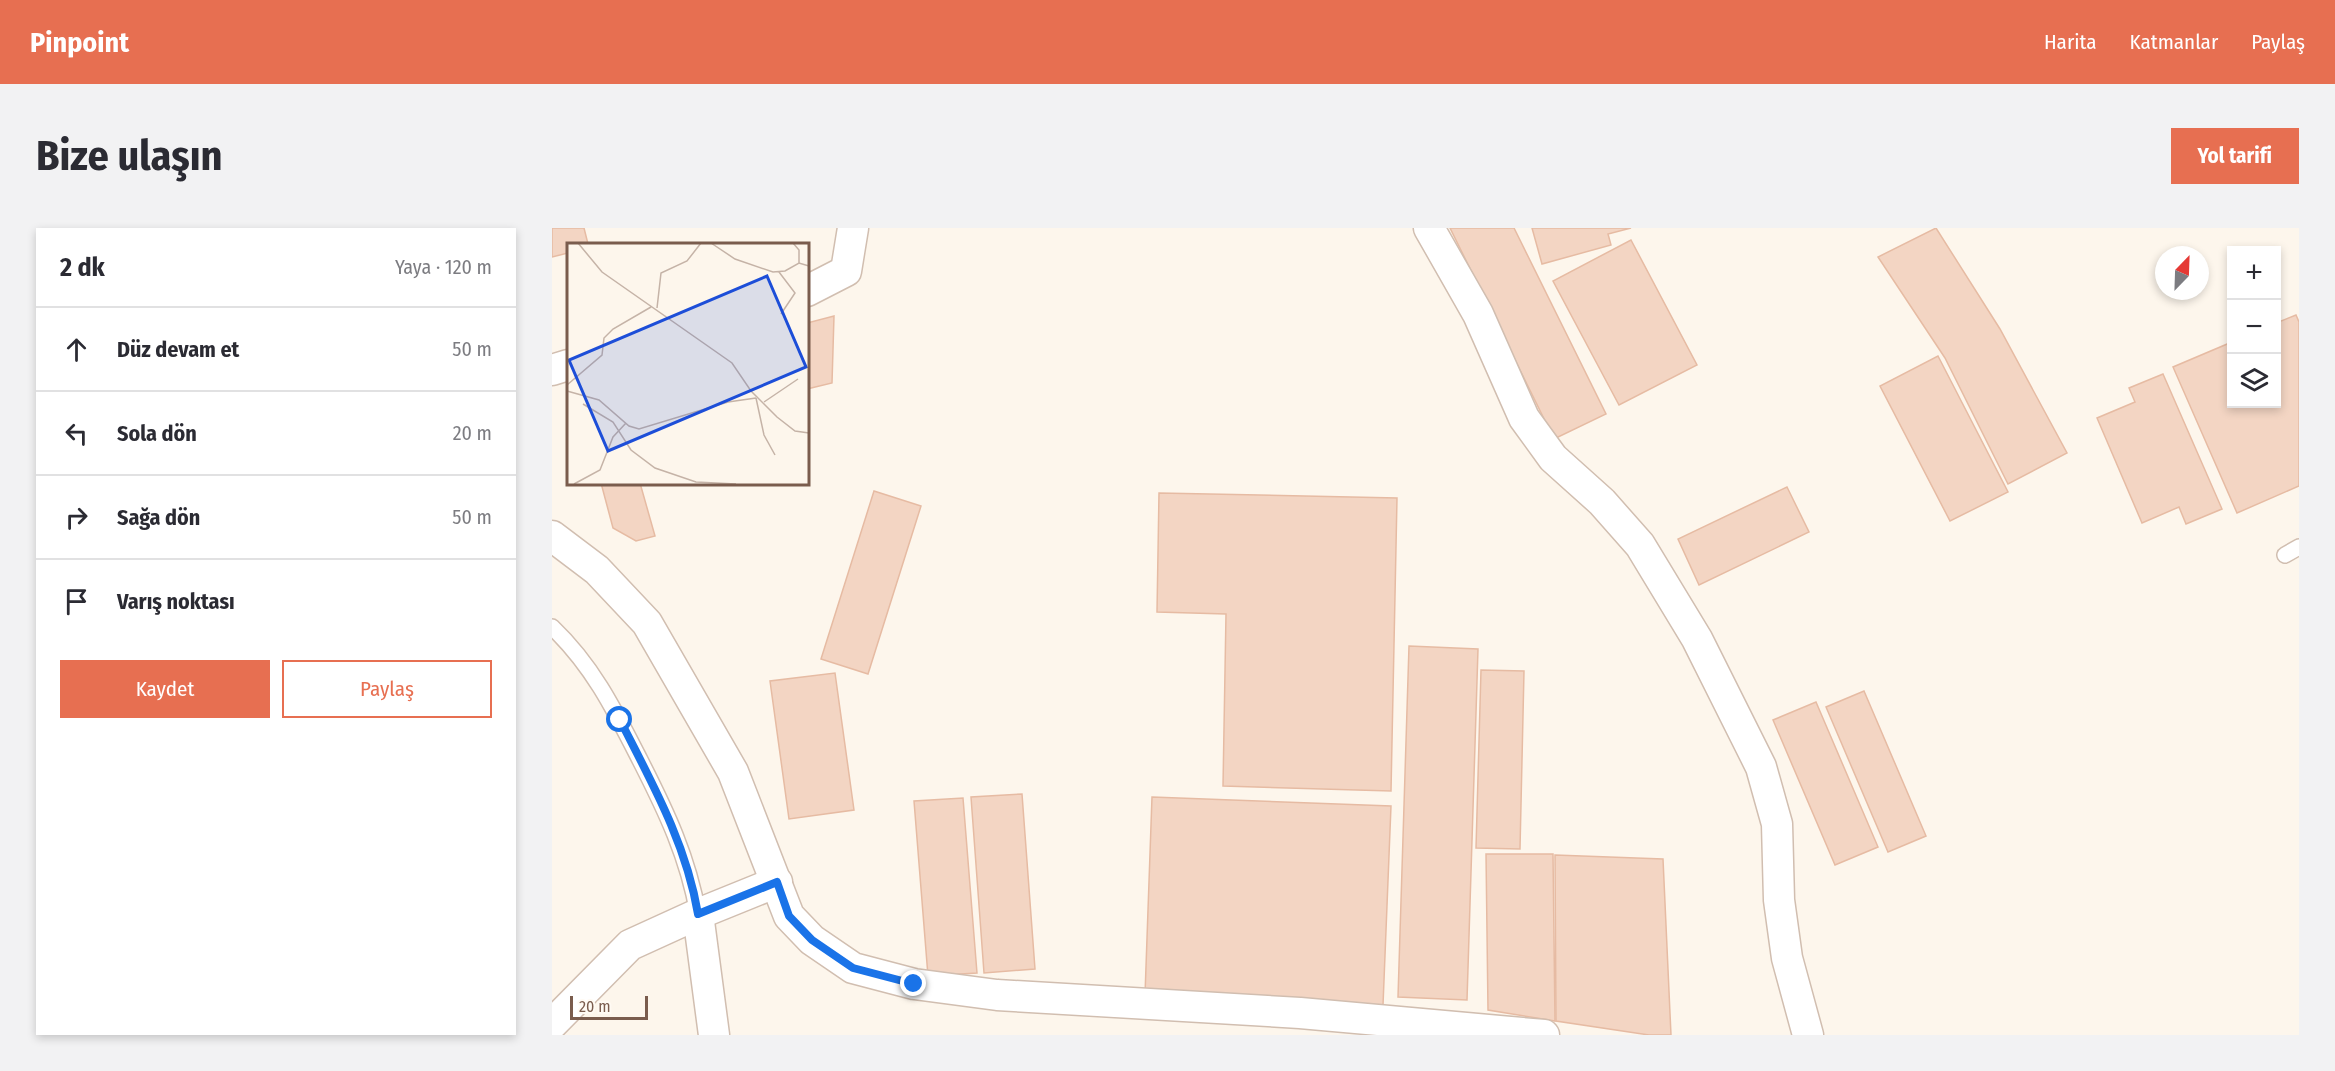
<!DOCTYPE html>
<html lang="tr">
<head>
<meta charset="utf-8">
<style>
	:root { --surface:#fff; --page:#f2f2f3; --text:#2b2b33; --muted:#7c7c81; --line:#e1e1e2; --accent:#e76f51 }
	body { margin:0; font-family:"Fira Sans Condensed",sans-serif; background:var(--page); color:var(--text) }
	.controls { position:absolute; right:18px; top:18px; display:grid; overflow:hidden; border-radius:0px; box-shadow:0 3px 9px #0003 }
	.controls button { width:54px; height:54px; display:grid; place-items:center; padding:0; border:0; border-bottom:2px solid var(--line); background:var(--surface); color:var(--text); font:30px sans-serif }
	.compass { position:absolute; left:1603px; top:18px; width:54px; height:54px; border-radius:50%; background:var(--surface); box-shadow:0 3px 9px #0003; rotate:23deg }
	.scale { position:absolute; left:18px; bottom:15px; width:78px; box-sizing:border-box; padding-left:6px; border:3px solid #7a5c4d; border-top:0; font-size:16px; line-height:21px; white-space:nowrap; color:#7a5c4d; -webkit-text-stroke:4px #fffaf3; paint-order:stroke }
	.stop { position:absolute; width:18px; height:18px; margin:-14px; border:4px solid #1a73e8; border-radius:50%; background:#fff }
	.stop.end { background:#1a73e8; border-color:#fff; box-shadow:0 2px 6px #0008 }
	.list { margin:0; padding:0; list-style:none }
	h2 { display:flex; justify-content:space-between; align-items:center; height:78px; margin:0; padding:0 24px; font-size:26px }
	h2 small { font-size:20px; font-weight:400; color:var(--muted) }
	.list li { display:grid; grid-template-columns:39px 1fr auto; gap:18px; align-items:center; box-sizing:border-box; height:84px; padding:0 24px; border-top:2px solid var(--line) }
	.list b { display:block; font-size:22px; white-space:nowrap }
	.list em { font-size:20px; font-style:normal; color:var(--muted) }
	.actions { display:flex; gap:12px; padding:18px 24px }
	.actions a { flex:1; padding:14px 0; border:2px solid var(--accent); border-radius:0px; text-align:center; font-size:21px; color:var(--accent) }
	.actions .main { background:var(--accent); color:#fff }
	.icon { flex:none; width:33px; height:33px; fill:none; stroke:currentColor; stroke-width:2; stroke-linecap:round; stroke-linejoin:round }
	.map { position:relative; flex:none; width:1747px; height:807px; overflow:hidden; border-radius:0px }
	header { display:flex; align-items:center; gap:36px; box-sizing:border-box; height:84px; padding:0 30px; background:var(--accent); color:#fff }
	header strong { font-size:28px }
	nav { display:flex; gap:33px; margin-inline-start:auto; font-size:21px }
	.intro { display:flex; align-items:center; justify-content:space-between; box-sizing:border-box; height:144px; padding:0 36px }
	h1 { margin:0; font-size:42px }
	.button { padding:15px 27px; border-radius:0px; background:var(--accent); color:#fff; font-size:21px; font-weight:700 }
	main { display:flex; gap:36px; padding:0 36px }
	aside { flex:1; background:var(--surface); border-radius:0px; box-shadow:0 3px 9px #0003 }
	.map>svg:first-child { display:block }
	.building { fill:#f3d5c3; stroke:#e6bba3; stroke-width:1.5 }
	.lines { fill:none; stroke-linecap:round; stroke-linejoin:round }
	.service-casing { stroke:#d1beb0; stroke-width:18 }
	.minor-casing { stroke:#d1beb0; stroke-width:33 }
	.service { stroke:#fff; stroke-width:15 }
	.minor { stroke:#fff; stroke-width:30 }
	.route { stroke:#1a73e8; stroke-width:8 }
	.inset-road { fill:none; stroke:#c5b3a7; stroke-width:1.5 }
	.view { fill:#1d4ed8; fill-opacity:0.15; stroke:#1d4ed8; stroke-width:3 }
	.inset-edge { fill:none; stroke:#7a5c4d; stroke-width:3 }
</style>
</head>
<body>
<header>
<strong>Pinpoint</strong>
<nav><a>Harita</a><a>Katmanlar</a><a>Paylaş</a></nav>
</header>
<div class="intro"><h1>Bize ulaşın</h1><a class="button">Yol tarifi</a></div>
<main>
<aside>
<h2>2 dk<small>Yaya · 120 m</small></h2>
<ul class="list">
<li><svg class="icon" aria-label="ahead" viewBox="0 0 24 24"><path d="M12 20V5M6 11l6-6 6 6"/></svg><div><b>Düz devam et</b></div><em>50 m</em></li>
<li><svg class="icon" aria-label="left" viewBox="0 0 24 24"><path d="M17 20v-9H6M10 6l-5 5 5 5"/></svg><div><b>Sola dön</b></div><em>20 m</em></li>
<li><svg class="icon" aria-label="right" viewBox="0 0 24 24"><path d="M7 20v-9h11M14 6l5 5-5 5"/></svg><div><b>Sağa dön</b></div><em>50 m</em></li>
<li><svg class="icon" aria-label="arrive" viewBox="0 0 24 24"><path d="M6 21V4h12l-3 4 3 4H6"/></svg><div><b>Varış noktası</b></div></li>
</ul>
<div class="actions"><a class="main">Kaydet</a><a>Paylaş</a></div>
</aside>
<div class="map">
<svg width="1747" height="807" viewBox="0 0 1747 807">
	<rect width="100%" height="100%" fill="#fdf6ec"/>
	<!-- building -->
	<g class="building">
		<path d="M0,0h32l4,16h-20v9l-16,4z"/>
		<path d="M898,0h64l92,186 -52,25z"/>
		<path d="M980,0h99l-23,6 3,11 -69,19z"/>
		<path d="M1384,0l64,101 67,124 -59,31 -63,-126 -67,-101z"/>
		<path d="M1079,12l66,125 -78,40 -66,-124z"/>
		<path d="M1744,87l3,7v164l-62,27 -64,-146 59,-25v62h44v-81z"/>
		<path d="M282,88l-2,67 -25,6v-66z"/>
		<path d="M1386,128l70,136 -58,29 -70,-135z"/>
		<path d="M1611,146l59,135 -36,15 -7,-17 -37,16 -45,-105 38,-16 -6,-14z"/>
		<path d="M49,255h39l15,53 -19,5 -23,-13z"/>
		<path d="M1235,259l22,45 -110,53 -21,-46z"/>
		<path d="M322,263l47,15 -53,168 -47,-15z"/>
		<path d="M607,265l238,5 -6,293 -168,-5 3,-172 -69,-2z"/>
		<path d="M857,418l69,3 -11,351 -69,-3z"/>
		<path d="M929,442l43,1 -4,178 -44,-1z"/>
		<path d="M283,445l19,137 -65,9 -19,-138z"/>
		<path d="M1312,463l62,145 -38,16 -62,-145z"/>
		<path d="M1264,474l62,145 -43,18 -62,-145z"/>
		<path d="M470,566l13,175 -51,4 -13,-176z"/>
		<path d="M600,569l239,9 -8,199 -238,-10z"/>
		<path d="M411,570l14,175 -49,3 -14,-175z"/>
		<path d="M934,626h67l2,167 -67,-11z"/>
		<path d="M1003,627l108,4 8,176h-22l-93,-14z"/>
	</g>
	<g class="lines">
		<defs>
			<g id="service">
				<path d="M1733,327l14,-8"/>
				<path d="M0,399c41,39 63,84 88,133 26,51 48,97 58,154"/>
			</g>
			<g id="minor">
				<path d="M877,0l49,86 46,104 29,40 49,44 38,43 57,94 64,128 16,57 2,76 8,58 21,77"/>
				<path d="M255,63l39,-20 7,-43"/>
				<path d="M0,142l16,-5"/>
				<path d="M0,308l45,34 50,53 86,149 56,144 23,24 41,28 61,16 83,11 303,18 244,22"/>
				<path d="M146,686l16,121"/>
				<path d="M0,796l78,-79 68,-31 79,-32"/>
			</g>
		</defs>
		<!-- service casing -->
		<use href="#service" class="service-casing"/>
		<!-- minor casing -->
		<use href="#minor" class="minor-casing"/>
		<!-- service -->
		<use href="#service" class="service"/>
		<!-- minor -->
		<use href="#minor" class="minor"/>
	</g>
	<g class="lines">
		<!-- route -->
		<path class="route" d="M68,492c32,63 66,123 78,194l79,-32 12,34 23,24 41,28 61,16"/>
	</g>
	<!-- overview -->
	<g transform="translate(15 15)">
		<rect width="242" height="242" fill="#fdf6ec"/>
		<path class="inset-road" d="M11,0l24,29 130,91 19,28 26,26 18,14 14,2M144,0l24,16 38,13 12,-1 14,-8 10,3M226,0l6,7v13M212,29l16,21 -14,21M90,65l4,-35 26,-12 14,-18M0,142l35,-30 2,-17 9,-9 38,-22M0,148l32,9 30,26 10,3 89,-27 28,-4M189,155l8,37 11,20M197,159l34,-23M16,161l30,18 18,28 24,18 41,14 40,2M7,241l26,-14 13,-33 13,-14"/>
		<path class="view" d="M200,33l39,91 -198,84 -39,-91z"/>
		<rect width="242" height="242" class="inset-edge"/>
	</g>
</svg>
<div class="controls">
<button>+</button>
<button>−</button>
<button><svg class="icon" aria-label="layers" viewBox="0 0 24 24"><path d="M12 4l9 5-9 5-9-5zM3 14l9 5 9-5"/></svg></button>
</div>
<svg class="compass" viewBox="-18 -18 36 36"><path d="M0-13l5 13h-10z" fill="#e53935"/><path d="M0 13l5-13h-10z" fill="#7c7c81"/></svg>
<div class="scale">20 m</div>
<div class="stop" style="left:68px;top:492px"></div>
<div class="stop end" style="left:362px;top:756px"></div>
</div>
</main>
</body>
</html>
